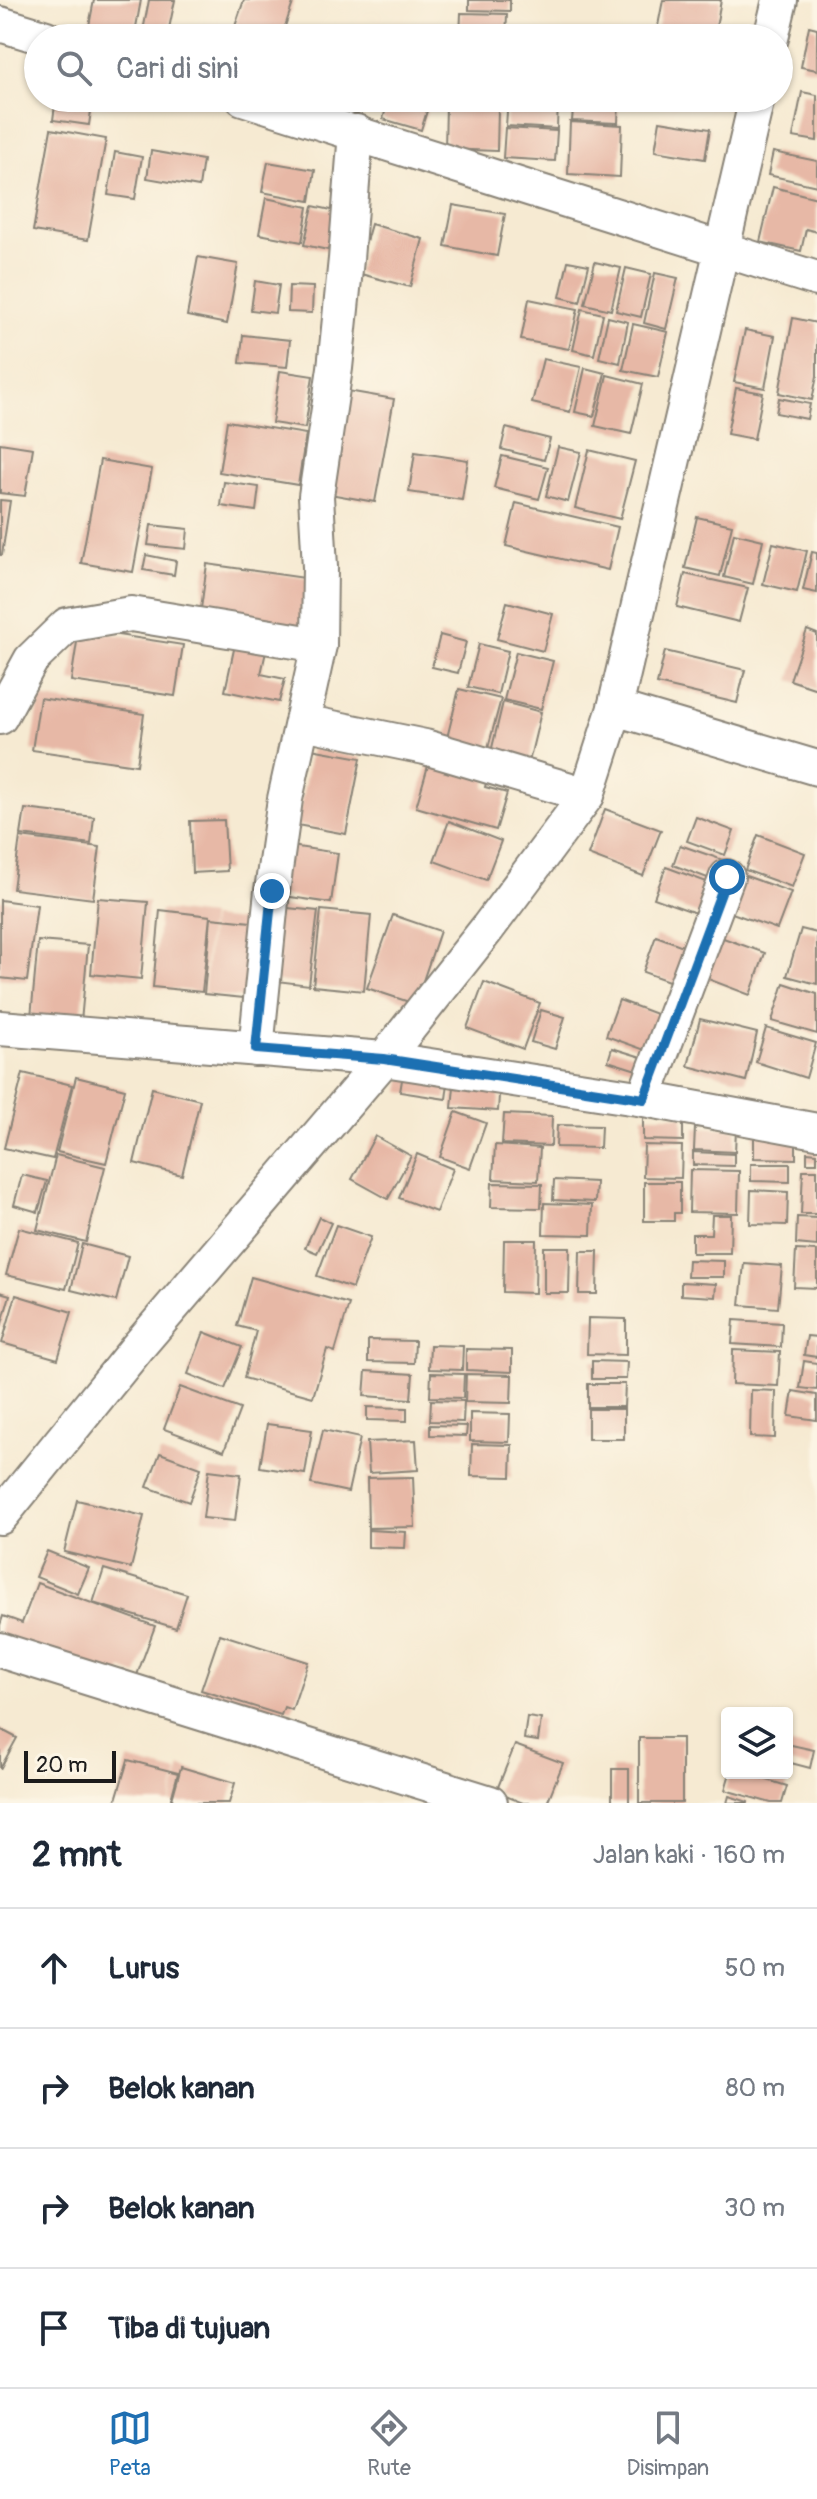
<!DOCTYPE html>
<html lang="id">
<head>
<meta charset="utf-8">
<style>
	:root { --surface:#fff; --page:#f6f6f7; --text:#1f2937; --muted:#747a83; --line:#e0e1e3; --accent:#1f6fb2 }
	body { margin:0; font-family:Pangolin,sans-serif; background:var(--page); color:var(--text) }
	.controls { position:absolute; right:24px; bottom:24px; display:grid; overflow:hidden; border-radius:8px; box-shadow:0 2px 6px #0004 }
	.controls button { width:72px; height:72px; display:grid; place-items:center; padding:0; border:0; border-bottom:2px solid var(--line); background:var(--surface); color:var(--text); font:40px sans-serif }
	.scale { position:absolute; left:24px; bottom:20px; width:92px; box-sizing:border-box; padding-left:8px; border:4px solid #1c1c1c; border-top:0; font-size:22px; line-height:28px; white-space:nowrap; color:#1c1c1c; -webkit-text-stroke:6px #fcf5e5; paint-order:stroke }
	.stop { position:absolute; width:24px; height:24px; margin:-18px; border:6px solid #1f6fb2; border-radius:50%; background:#fff }
	.stop.end { background:#1f6fb2; border-color:#fff; box-shadow:0 2px 8px #0008 }
	.list { margin:0; padding:0; list-style:none }
	h2 { display:flex; justify-content:space-between; align-items:center; height:104px; margin:0; padding:0 32px; font-size:34px }
	h2 small { font-size:26px; font-weight:400; color:var(--muted) }
	.list li { display:grid; grid-template-columns:52px 1fr auto; gap:24px; align-items:center; box-sizing:border-box; height:120px; padding:0 32px; border-top:2px solid var(--line) }
	.list b { display:block; font-size:30px; white-space:nowrap }
	.list em { font-size:26px; font-style:normal; color:var(--muted) }
	.icon { flex:none; width:44px; height:44px; fill:none; stroke:currentColor; stroke-width:2; stroke-linecap:round; stroke-linejoin:round }
	.map { position:relative; flex:none; width:817px; height:1803px; overflow:hidden }
	.search { position:absolute; background:var(--surface); box-shadow:0 2px 6px #0004; left:24px; right:24px; top:24px; height:88px; display:flex; align-items:center; gap:20px; box-sizing:border-box; padding:0 28px; border-radius:44px; color:var(--muted); font-size:30px }
	.sheet { height:584px; background:var(--surface) }
	nav { display:flex; justify-content:space-around; align-items:center; box-sizing:border-box; height:112px; border-top:2px solid var(--line); background:var(--surface); font-size:22px; color:var(--muted) }
	nav a { display:grid; justify-items:center; gap:4px }
	nav .on { color:var(--accent) }
	.map>svg:first-child { display:block }
	.building { fill:#e7b8a6 }
	.lines { fill:none; stroke-linecap:round; stroke-linejoin:round }
	.street-casing { stroke:#898377; stroke-width:38 }
	.street { stroke:#fff; stroke-width:34 }
	.route { stroke:#1f6fb2; stroke-width:10 }
</style>
</head>
<body>
<div class="map">
<svg width="817" height="1803" viewBox="0 0 817 1803">
	<rect width="100%" height="100%" fill="#fcf5e5"/>
	<filter id="ink" filterUnits="userSpaceOnUse"><feTurbulence type="fractalNoise" baseFrequency=".0125" numOctaves="2"/><feDisplacementMap in="SourceGraphic" scale="16" xChannelSelector="R" yChannelSelector="G"/><feConvolveMatrix kernelMatrix="1 2 1 2 8 2 1 2 1" color-interpolation-filters="sRGB"/></filter>
	<filter id="wash" filterUnits="userSpaceOnUse"><feTurbulence type="fractalNoise" baseFrequency=".006" numOctaves="4" result="noise"/><feDisplacementMap in="SourceGraphic" scale="32" xChannelSelector="R" yChannelSelector="G"/><feGaussianBlur stdDeviation="1.8" result="paint"/><feColorMatrix in="noise" values="0 0 0 0 0 0 0 0 0 0 0 0 0 0 0 0 0 1.4 0 .05"/><feComposite in="paint" operator="in"/></filter>
	<g filter="url(#wash)">
		<rect width="100%" height="100%" fill="#f6ead2"/>
		<g id="blocks">
			<!-- building -->
			<g class="building">
				<path d="M94,0h47l-7,38 -46,-7z"/>
				<path d="M149,0h26l-8,38 -25,-2z"/>
				<path d="M244,0h50l-13,38h-50z"/>
				<path d="M469,0h41v11l-41,-1z"/>
				<path d="M663,0h58l-7,38 -58,-2z"/>
				<path d="M461,13l46,1 -1,24h-46z"/>
				<path d="M809,26l8,2v42l-16,-3z"/>
				<path d="M802,92l15,3v46l-24,-4z"/>
				<path d="M56,98l36,6 -3,21 -36,-5z"/>
				<path d="M389,98h42l-10,32 -38,-11z"/>
				<path d="M450,98h50v8l-51,-1z"/>
				<path d="M508,98h50l-1,31 -51,-3z"/>
				<path d="M574,98h45l-1,25 -46,-2z"/>
				<path d="M676,98h58l-2,12z"/>
				<path d="M446,106l52,2 -1,43 -52,-2z"/>
				<path d="M660,121l50,8 -5,30 -50,-8z"/>
				<path d="M570,122l52,3 -2,52 -52,-3z"/>
				<path d="M505,128l52,3 -2,30 -52,-3z"/>
				<path d="M51,129l55,10 -18,101 -55,-9z"/>
				<path d="M151,151l52,9 -4,27 -52,-9z"/>
				<path d="M115,152l27,5 -7,42 -27,-4z"/>
				<path d="M773,152l44,9v25l-49,-11z"/>
				<path d="M268,162l47,8 -5,31 -48,-9z"/>
				<path d="M773,187l44,11v34l-11,-3 -5,22 -41,-9z"/>
				<path d="M266,198l42,9 -6,35 -43,-8z"/>
				<path d="M453,205l52,9 -8,42 -52,-10z"/>
				<path d="M313,206l23,5 -8,39 -24,-5z"/>
				<path d="M371,224l52,15 -13,48 -53,-14z"/>
				<path d="M198,257l40,7 -11,60 -40,-8z"/>
				<path d="M568,261l21,4 -9,37 -20,-5z"/>
				<path d="M595,262l26,6 -10,42 -26,-6z"/>
				<path d="M626,268l25,6 -10,43 -25,-6z"/>
				<path d="M655,273l23,5 -12,51 -22,-6z"/>
				<path d="M255,281l24,4 -4,28 -24,-3z"/>
				<path d="M289,286l24,1 -1,26 -24,-1z"/>
				<path d="M529,299l49,10 -9,40 -48,-9z"/>
				<path d="M582,309l21,5 -9,41 -21,-5z"/>
				<path d="M608,317l20,5 -8,41 -21,-5z"/>
				<path d="M793,318l24,5v53l-5,24 -33,-7z"/>
				<path d="M633,324l35,8 -10,45 -35,-7z"/>
				<path d="M745,330l30,6 -10,52 -31,-6z"/>
				<path d="M243,335l47,5 -3,27 -47,-4z"/>
				<path d="M543,359l38,8 -11,45 -38,-9z"/>
				<path d="M585,368l20,5 -11,43 -19,-4z"/>
				<path d="M280,371l33,5 -8,52 -33,-5z"/>
				<path d="M607,375l36,9 -12,50 -36,-8z"/>
				<path d="M736,388l27,5 -9,46 -27,-5z"/>
				<path d="M342,390l52,9 -19,103 -51,-9z"/>
				<path d="M779,398l31,6 -3,15 -31,-6z"/>
				<path d="M227,421l79,13 -8,51 -79,-13z"/>
				<path d="M506,428l44,11 -6,21 -43,-11z"/>
				<path d="M0,443l33,5 -8,48 -25,-3z"/>
				<path d="M558,447l23,5 -13,50 -22,-6z"/>
				<path d="M589,450l46,11 -15,58 -45,-11z"/>
				<path d="M415,452l53,8 -6,40 -53,-8z"/>
				<path d="M502,456l46,11 -9,32 -45,-11z"/>
				<path d="M100,460l52,9 -19,103 -52,-9z"/>
				<path d="M224,482l35,5 -3,24 -35,-5z"/>
				<path d="M0,500l10,1 -8,54h-2z"/>
				<path d="M516,503l102,24 -10,43 -102,-24z"/>
				<path d="M697,517l35,8 -12,51 -35,-8z"/>
				<path d="M151,525l37,4 -2,20 -38,-4z"/>
				<path d="M734,533l29,7 -10,44 -29,-7z"/>
				<path d="M773,543l34,8 -10,41 -34,-8z"/>
				<path d="M812,552l5,1v40l-14,-3z"/>
				<path d="M146,555l30,6 -2,14 -31,-5z"/>
				<path d="M207,564l105,15 -8,52 -104,-15z"/>
				<path d="M685,574l63,14 -9,34 -62,-15z"/>
				<path d="M507,602l46,12 -10,37 -46,-12z"/>
				<path d="M79,629l104,16 -8,51 -104,-15z"/>
				<path d="M807,630l10,4v55l-27,-9z"/>
				<path d="M440,635l26,7 -8,31 -26,-6z"/>
				<path d="M236,640l31,7 -6,27 24,5 -6,23 -54,-11z"/>
				<path d="M479,644l29,7 -10,43 -30,-7z"/>
				<path d="M665,651l80,19 -8,33 -80,-19z"/>
				<path d="M516,652l37,9 -12,48 -37,-9z"/>
				<path d="M459,689l42,10 -13,49 -41,-10z"/>
				<path d="M40,698l104,16 -7,51 -105,-15z"/>
				<path d="M503,702l38,10 -12,50 -38,-10z"/>
				<path d="M311,749l50,9 -15,76 -49,-9z"/>
				<path d="M430,759l58,17 -3,11 22,6 -11,37 -80,-23z"/>
				<path d="M25,809l69,8 -3,27 -70,-9z"/>
				<path d="M605,809l56,21 -18,46 -55,-21z"/>
				<path d="M696,817l38,14 -9,24 -38,-14z"/>
				<path d="M224,820l3,51 -35,2 -2,-52z"/>
				<path d="M449,821l52,20 -15,39 -52,-19z"/>
				<path d="M758,835l47,18 -13,34 -47,-17z"/>
				<path d="M20,837l80,10 -7,52 -80,-10z"/>
				<path d="M284,845l54,8 -7,50 -54,-8z"/>
				<path d="M680,845l46,16 -8,21 -45,-17z"/>
				<path d="M666,867l49,18 -11,31 -50,-18z"/>
				<path d="M743,875l48,17 -14,37 -48,-17z"/>
				<path d="M98,898l50,4 -7,77 -50,-5z"/>
				<path d="M0,900l37,5 -10,76 -27,-3z"/>
				<path d="M277,907l41,4 -9,74 -41,-5z"/>
				<path d="M160,910l50,6 -8,76 -49,-5z"/>
				<path d="M321,910l50,5 -7,76 -51,-5z"/>
				<path d="M393,915l47,16 -25,73 -48,-16z"/>
				<path d="M211,918l50,5 -7,76 -50,-5z"/>
				<path d="M801,929l16,4v51l-30,-8z"/>
				<path d="M715,935l50,18 -15,42 -50,-19z"/>
				<path d="M656,936l38,14 -14,35 -37,-13z"/>
				<path d="M38,941l50,4 -7,77 -50,-5z"/>
				<path d="M484,982l56,21 -17,46 -56,-21z"/>
				<path d="M784,983l33,11v40l-45,-13z"/>
				<path d="M619,1000l48,18 -14,35 -47,-17z"/>
				<path d="M541,1010l24,7 -10,32 -24,-7z"/>
				<path d="M700,1019l57,14 -11,48 -58,-15z"/>
				<path d="M766,1028l50,15 -10,35 -50,-16z"/>
				<path d="M612,1048l39,12 -5,13 -38,-12z"/>
				<path d="M404,1068l45,7 -3,24 -46,-7z"/>
				<path d="M23,1073l49,12 -19,74 -49,-11z"/>
				<path d="M455,1076l45,4 -2,31 -46,-3z"/>
				<path d="M76,1077l49,12 -19,74 -49,-11z"/>
				<path d="M152,1088l48,12 -18,75 -48,-12z"/>
				<path d="M456,1112l30,11 -16,45 -30,-11z"/>
				<path d="M504,1114l48,2 -1,30 -49,-2z"/>
				<path d="M643,1116h40v25l-40,-1z"/>
				<path d="M557,1125l44,1 -1,22 -44,-1z"/>
				<path d="M695,1127l41,2 -1,23 -41,-2z"/>
				<path d="M754,1134h42v25l-42,-1z"/>
				<path d="M375,1136l36,20 -23,43 -36,-20z"/>
				<path d="M495,1145l45,3 -2,33 -45,-2z"/>
				<path d="M644,1145l38,1 -1,32 -38,-1z"/>
				<path d="M693,1152l41,2v12l-41,-1z"/>
				<path d="M807,1152l10,1v10h-10z"/>
				<path d="M417,1154l36,15 -17,43 -37,-14z"/>
				<path d="M56,1155l49,12 -19,75 -49,-12z"/>
				<path d="M751,1164h39v18l-39,-1z"/>
				<path d="M690,1170l49,1 -1,42 -49,-1z"/>
				<path d="M803,1170h14v44h-16z"/>
				<path d="M22,1175l25,6 -9,31 -24,-7z"/>
				<path d="M554,1180l42,2 -1,20 -42,-2z"/>
				<path d="M644,1182h36v31h-6v8h-30z"/>
				<path d="M492,1183l50,1 -1,24 -50,-1z"/>
				<path d="M751,1190l37,2 -1,33 -37,-1z"/>
				<path d="M544,1203l48,2 -1,30 -48,-1z"/>
				<path d="M712,1215h19l-1,38h-38v-19h19z"/>
				<path d="M319,1217l12,6 -14,30 -12,-5z"/>
				<path d="M797,1217l20,1v28l-21,-2z"/>
				<path d="M336,1225l35,12 -19,51 -35,-12z"/>
				<path d="M19,1228l59,15 -12,46 -60,-14z"/>
				<path d="M504,1240h32l-1,53 -32,-1z"/>
				<path d="M82,1244l46,12 -12,45 -45,-11z"/>
				<path d="M544,1247h26l-1,46h-25z"/>
				<path d="M796,1250l21,1v37l-23,-1z"/>
				<path d="M580,1251h18l-1,43h-18z"/>
				<path d="M688,1260l36,1v16h-37z"/>
				<path d="M744,1263l38,3 -4,42 -38,-3z"/>
				<path d="M251,1277l98,27 -14,48 -8,-3 -14,48 -69,-19 12,-47 -19,-5z"/>
				<path d="M681,1282l35,2 -1,13 -34,-2z"/>
				<path d="M0,1292l10,3 -9,32h-1z"/>
				<path d="M16,1295l56,17 -14,47 -56,-16z"/>
				<path d="M588,1318l38,1v36l-39,-1z"/>
				<path d="M734,1320l48,3 -1,24 -49,-3z"/>
				<path d="M204,1332l38,15 -17,42 -37,-15z"/>
				<path d="M807,1336l10,1v20l-13,-2z"/>
				<path d="M368,1340l47,1 -1,22 -46,-1z"/>
				<path d="M430,1345l33,1 -1,24 -33,-1z"/>
				<path d="M466,1349l46,1v22l-46,-2z"/>
				<path d="M733,1350l47,2 -2,34 -46,-2z"/>
				<path d="M592,1361l35,1 -1,17h-34z"/>
				<path d="M804,1361l13,2v27l-17,-2z"/>
				<path d="M366,1371l47,3 -2,25 -47,-3z"/>
				<path d="M431,1373l33,1 -1,24 -33,-1z"/>
				<path d="M466,1374l46,1 -1,28 -46,-1z"/>
				<path d="M588,1384h37l-1,23h-36z"/>
				<path d="M180,1387l60,22 -16,42 -60,-22z"/>
				<path d="M751,1390l25,1 -1,47 -25,-1z"/>
				<path d="M793,1391l24,4v25l-28,-4z"/>
				<path d="M431,1400l33,1 -1,21 -33,-1z"/>
				<path d="M367,1407l40,1v13l-40,-1z"/>
				<rect x="588" y="1409" width="36" height="30"/>
				<path d="M470,1413l40,1 -1,28 -39,-1z"/>
				<path d="M267,1424l45,6 -7,44 -45,-7z"/>
				<path d="M430,1425l37,1 -1,10 -36,-1z"/>
				<path d="M323,1430l37,8 -12,54 -37,-8z"/>
				<path d="M416,1440l2,30 -49,3 -2,-31z"/>
				<path d="M472,1444l40,1 -1,32 -40,-1z"/>
				<path d="M160,1453l41,15 -12,34 -42,-15z"/>
				<path d="M209,1470l32,4 -6,47 -32,-3z"/>
				<path d="M413,1477l2,50 -47,1 -1,-50z"/>
				<path d="M77,1500l67,16 -13,52 -67,-16z"/>
				<path d="M368,1530l38,2 -1,16 -37,-1z"/>
				<path d="M47,1551l42,17 -11,26 -42,-17z"/>
				<path d="M104,1569l83,25 -11,34 -83,-25z"/>
				<path d="M37,1583l118,43 -18,49 -15,-6 -6,17 -116,-41v-20l3,-9 19,7z"/>
				<path d="M220,1634l88,28 -16,48 -8,-3 -3,8 -80,-25z"/>
				<path d="M527,1717l14,2 -3,22 -14,-2z"/>
				<path d="M0,1729l17,9 -17,31z"/>
				<rect x="639" y="1738" width="43" height="65"/>
				<path d="M787,1744l27,6 -4,18 -23,-6z"/>
				<path d="M515,1745l48,18 -16,40h-24l-27,-11z"/>
				<path d="M128,1760l50,13 -8,30h-55z"/>
				<path d="M181,1767l54,16 -6,20h-58z"/>
				<rect x="612" y="1769" width="17" height="34"/>
				<path d="M730,1773h14l43,13 -5,17h-11l-46,-13z"/>
				<path d="M729,1796l19,6v1h-21z"/>
			</g>
		</g>
	</g>
	<g filter="url(#ink)">
		<use href="#blocks" fill-opacity="0" stroke="#898377" stroke-width="2"/>
		<g class="lines">
			<defs>
				<g id="street">
					<path d="M0,24l46,14"/>
					<path d="M771,38l9,-38"/>
					<path d="M243,98l574,181"/>
					<path d="M615,708l202,60"/>
					<path d="M0,717l31,-57 36,-35 64,-11 188,31"/>
					<path d="M303,722l122,25 162,48"/>
					<path d="M0,1028l384,31 260,40 173,32"/>
					<path d="M256,1049l16,-158 13,-92 34,-154 1,-78 -4,-71 19,-128 11,-109 10,-127"/>
					<path d="M644,1099l83,-222"/>
					<path d="M0,1517l137,-169 247,-289 103,-130 100,-134 28,-87 142,-610"/>
					<path d="M0,1650l490,153"/>
				</g>
			</defs>
			<!-- street casing -->
			<use href="#street" class="street-casing"/>
			<!-- street -->
			<use href="#street" class="street"/>
		</g>
	</g>
	<g class="lines" filter="url(#ink)">
		<!-- route -->
		<path class="route" d="M272,891l-16,158 128,10 260,40 83,-222"/>
	</g>
</svg>
<div class="controls">
<button><svg class="icon" aria-label="layers" viewBox="0 0 24 24"><path d="M12 4l9 5-9 5-9-5zM3 14l9 5 9-5"/></svg></button>
</div>
<div class="scale">20 m</div>
<div class="stop" style="left:727px;top:877px"></div>
<div class="stop end" style="left:272px;top:891px"></div>
<div class="search"><svg class="icon" aria-label="search" viewBox="0 0 24 24"><circle cx="10" cy="10" r="6"/><path d="M15 15l6 6"/></svg>Cari di sini</div>
</div>
<section class="sheet">
<h2>2 mnt<small>Jalan kaki · 160 m</small></h2>
<ul class="list">
<li><svg class="icon" aria-label="ahead" viewBox="0 0 24 24"><path d="M12 20V5M6 11l6-6 6 6"/></svg><div><b>Lurus</b></div><em>50 m</em></li>
<li><svg class="icon" aria-label="right" viewBox="0 0 24 24"><path d="M7 20v-9h11M14 6l5 5-5 5"/></svg><div><b>Belok kanan</b></div><em>80 m</em></li>
<li><svg class="icon" aria-label="right" viewBox="0 0 24 24"><path d="M7 20v-9h11M14 6l5 5-5 5"/></svg><div><b>Belok kanan</b></div><em>30 m</em></li>
<li><svg class="icon" aria-label="arrive" viewBox="0 0 24 24"><path d="M6 21V4h12l-3 4 3 4H6"/></svg><div><b>Tiba di tujuan</b></div></li>
</ul>
</section>
<nav>
<a class="on"><svg class="icon" aria-label="map" viewBox="0 0 24 24"><path d="M3 6l6-2 6 2 6-2v14l-6 2-6-2-6 2zM9 4v14M15 6v14"/></svg>Peta</a>
<a><svg class="icon" aria-label="directions" viewBox="0 0 24 24"><path d="M12 3l9 9-9 9-9-9zM9 14v-3h6M13 9l2 2-2 2"/></svg>Rute</a>
<a><svg class="icon" aria-label="saved" viewBox="0 0 24 24"><path d="M7 4h10v16l-5-4-5 4z"/></svg>Disimpan</a>
</nav>
</body>
</html>
